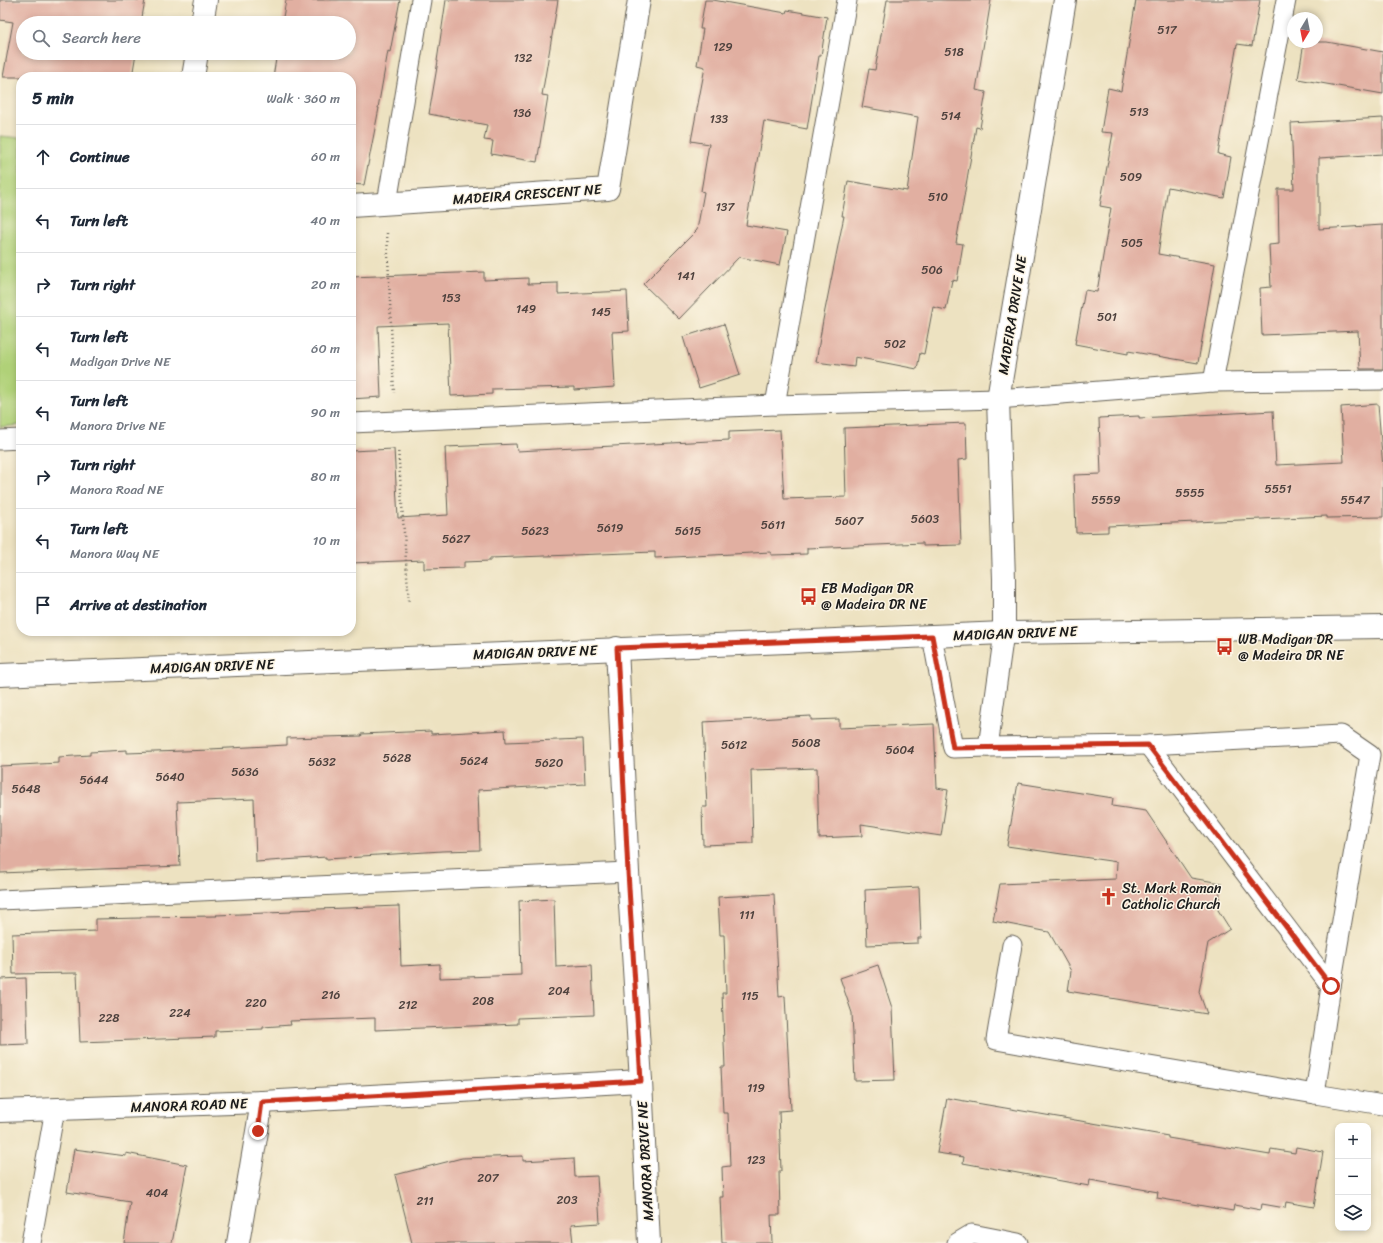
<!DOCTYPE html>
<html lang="en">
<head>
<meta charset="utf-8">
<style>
	:root { --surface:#fff; --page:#f2f2f3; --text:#1f2937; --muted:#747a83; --line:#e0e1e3 }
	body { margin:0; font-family:Sriracha,sans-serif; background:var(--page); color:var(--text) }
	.controls { position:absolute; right:12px; bottom:12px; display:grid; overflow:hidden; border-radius:8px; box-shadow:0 2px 6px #0003 }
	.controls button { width:36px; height:36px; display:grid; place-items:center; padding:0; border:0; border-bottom:1px solid var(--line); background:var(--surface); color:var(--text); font:20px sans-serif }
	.compass { position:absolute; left:1287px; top:12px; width:36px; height:36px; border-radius:50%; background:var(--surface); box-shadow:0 2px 6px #0003; rotate:190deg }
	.stop { position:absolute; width:12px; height:12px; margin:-9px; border:3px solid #c8321e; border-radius:50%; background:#fff }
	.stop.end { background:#c8321e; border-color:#fff; box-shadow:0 1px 4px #0008 }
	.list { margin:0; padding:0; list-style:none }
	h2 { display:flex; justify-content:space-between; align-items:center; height:52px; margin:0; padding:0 16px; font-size:17px }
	h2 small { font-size:13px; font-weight:400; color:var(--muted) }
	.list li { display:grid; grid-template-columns:26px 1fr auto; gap:12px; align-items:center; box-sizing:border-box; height:64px; padding:0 16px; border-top:1px solid var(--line) }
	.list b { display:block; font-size:15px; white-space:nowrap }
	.list p { margin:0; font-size:13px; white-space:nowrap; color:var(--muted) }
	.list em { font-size:13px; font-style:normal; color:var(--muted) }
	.icon { flex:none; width:22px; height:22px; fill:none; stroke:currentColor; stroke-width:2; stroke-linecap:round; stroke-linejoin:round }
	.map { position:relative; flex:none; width:1383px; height:1243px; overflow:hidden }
	.search { position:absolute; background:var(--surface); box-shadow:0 2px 6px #0003; left:16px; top:16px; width:340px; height:44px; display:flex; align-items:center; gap:10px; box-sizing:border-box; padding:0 14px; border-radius:22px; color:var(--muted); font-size:15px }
	.panel { position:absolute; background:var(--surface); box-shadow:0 2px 6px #0003; left:16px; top:72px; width:340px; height:564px; border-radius:16px }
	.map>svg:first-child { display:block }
	.green { fill:#b0d178; stroke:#66764a }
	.building { fill:#e1afa1 }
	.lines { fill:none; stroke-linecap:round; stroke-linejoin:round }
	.lane-casing { stroke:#656156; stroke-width:21 }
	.street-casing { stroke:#656156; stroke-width:24 }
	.secondary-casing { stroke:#656156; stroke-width:24 }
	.path { stroke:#656156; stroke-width:2.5; stroke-dasharray:1 3; stroke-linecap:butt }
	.lane { stroke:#fff; stroke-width:19 }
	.street { stroke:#fff; stroke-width:22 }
	.secondary { stroke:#fff; stroke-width:22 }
	.route { stroke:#c8321e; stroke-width:5 }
	.labels { text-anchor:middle; stroke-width:3; stroke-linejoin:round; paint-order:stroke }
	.number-label { font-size:12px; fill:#4d413d }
	.street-label { font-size:14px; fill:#1c1c1c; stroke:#fcf5e5 }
	.poi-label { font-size:14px; fill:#1c1c1c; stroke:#fcf5e5; text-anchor:start }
</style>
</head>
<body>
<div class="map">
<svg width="1383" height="1243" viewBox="0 0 1383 1243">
	<rect width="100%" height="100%" fill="#fcf5e5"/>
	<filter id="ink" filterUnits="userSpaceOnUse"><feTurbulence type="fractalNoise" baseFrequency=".025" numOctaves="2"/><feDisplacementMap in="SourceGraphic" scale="8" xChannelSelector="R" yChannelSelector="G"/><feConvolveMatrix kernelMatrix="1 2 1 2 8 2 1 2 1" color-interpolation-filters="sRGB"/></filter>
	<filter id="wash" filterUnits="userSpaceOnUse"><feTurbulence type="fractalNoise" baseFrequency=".012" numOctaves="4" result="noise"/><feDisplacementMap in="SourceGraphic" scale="16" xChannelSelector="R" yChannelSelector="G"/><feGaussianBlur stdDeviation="0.9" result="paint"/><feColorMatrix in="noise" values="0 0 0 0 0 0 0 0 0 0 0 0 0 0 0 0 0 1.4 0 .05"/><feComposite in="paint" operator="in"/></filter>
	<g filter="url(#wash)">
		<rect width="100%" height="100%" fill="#ede2c1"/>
		<!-- green -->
		<path class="green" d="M0,136l21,2v287l-21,2z"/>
		<g id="blocks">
			<!-- building -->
			<g class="building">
				<path d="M0,0h145l-4,23h-118v30h113l-4,24h-129l10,-55 -13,-2z"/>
				<path d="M286,0h114l-10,52 -2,-1 -10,57h1l-15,77 -13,-1v-107h-78l4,-24h72v-30h-67z"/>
				<path d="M446,0h112l-16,95 6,1 -11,66 -46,-8 2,-13 -9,-1 3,-15 -58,-11 9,-53h-1z"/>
				<path d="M705,0h8l73,13 1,-3 40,7 -6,39h-2l-12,73 -43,-8 -18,104 41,7 -7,33 -41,-8 -60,62 -36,-35 54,-54 7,-38 -3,-1 8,-47 -18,-3 14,-74 -8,-2 6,-36h-3z"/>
				<path d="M887,0h104l-15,90 10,2 -6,36 -4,-1 -20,116 7,1 -6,37 -5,-1 -6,30 -13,-3 -9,47 -4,-1 -3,16 -62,-12 -1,10 -38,-5 7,-42 21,-104h-2l6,-35 59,10 11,-74 -56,-10 7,-38 6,1z"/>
				<path d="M1136,0h124l-8,46 -15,-2 -19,110 13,3 -7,41 -56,-11 -10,67 57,10 -17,99 -70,-12v3l-53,-10 10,-54 12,2 14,-84 -11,-2 13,-73 -12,-1 7,-44 13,3z"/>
				<path d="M1304,42h23l56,10v42l-85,-15z"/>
				<path d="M1383,118v36l-64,4v71l64,-4v144h-23l-2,-38 -96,4 -2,-47 11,-1 -2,-42 10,-1 -1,-55h16l-3,-66z"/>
				<path d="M484,272v8l44,-2v6l30,-1v11l69,-3 2,40 -17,1 3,55 -41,3v-3l-82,2v5l-41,2 -3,-73 -70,3 3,71 -30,2v-122z"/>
				<path d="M724,324l16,51 -41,13 -16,-51z"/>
				<path d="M1378,404l5,64v49l-56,1v-2l-219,10v6l-32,1 -2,-58 27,-1 -2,-56 40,-2v2l134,-7 3,54 68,-3 -3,-55z"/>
				<path d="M966,423l1,36 -9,1 3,85 -38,1v-3l-116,5v6l-36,1v-3l-116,6v-6l-165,6v3l-26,1v6l-40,1v-9l-73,3v-112l43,-2 4,69 50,-3 -3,-68 71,-3 1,7 212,-11v-8l51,-2 4,69 62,-2 -2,-69z"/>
				<path d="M811,716v4l28,-1v9l95,-4 3,64 11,2 -7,46 -80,-12 1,12 -43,2 -2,-70 -28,1 -38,1 2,73 -50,2 -1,-38h5l-4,-85z"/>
				<path d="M505,730l1,12 77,-3 2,45 -107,6 2,60 -38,1 -80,5v1l-36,2v-2l-70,5 -2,-63 -77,3 3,64 -180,7v-107l59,-3v-6l31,-2v-3l37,-2v3l83,-3v-1l77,-4v-7l75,-2 -1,-2 70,-3v3z"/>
				<path d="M1018,783l95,15 -1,8 34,5 45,67 30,5 -3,27 12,19 -22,14 -9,49 8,22 -139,-23 3,-20 -22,-39 -56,-11 7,-37 116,-5 1,-17 -110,-16z"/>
				<path d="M919,887l2,51h-3v5l-51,2 -2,-55z"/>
				<path d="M774,894l5,103 6,-1 6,114 -12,1 2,60h-2l1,44h-9l1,28h-50l-2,-46h3l-1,-30 8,-1 -2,-53h-5l-2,-46h4l-3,-74h4l-2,-58h-4l-2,-38z"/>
				<path d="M554,899l2,68 36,-2 2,50 -76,3v6l-143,6v-12l-85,3 1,4 -28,2v2l-48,2v6l-135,5 -3,-69 -64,1 -1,-40 84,-3v-12l45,-1v-1l76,-1 -1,-1 75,-3v-2l108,-4 2,60 39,-2v14l81,-3 -2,-74z"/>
				<path d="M878,965l14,43 3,72 -40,1 -3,-68 -12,-35z"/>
				<path d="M26,978l2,66 -28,1v-66z"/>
				<path d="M947,1098l221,38v2l102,17 1,-6 24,4 1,-6 27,5 -9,55 -28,-5 -1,6 -23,-4 -1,6 -27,-5 -1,6 -76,-13 1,-6 -68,-12 -1,6 -126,-23 1,-6 -27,-4z"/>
				<path d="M74,1149l52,7v-3l61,12 -15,78h-48l6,-41 -63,-10z"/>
				<path d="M523,1156v5l51,-3 1,19 22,-1 3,47 -29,2 2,18h-161l-17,-68 67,-17z"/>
			</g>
		</g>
	</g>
	<g filter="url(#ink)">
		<use href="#blocks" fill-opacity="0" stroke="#656156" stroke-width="1"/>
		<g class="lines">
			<defs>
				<g id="lane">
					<path d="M387,203l34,-203"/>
					<path d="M1213,382l73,-382"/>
					<path d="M775,405l72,-405"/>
					<path d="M351,423l424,-18 223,-6 215,-17 170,-2"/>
					<path d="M0,440l21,-1"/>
					<path d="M1004,633l-16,114 160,-2 193,-10 29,20 -39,231 -16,108 68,11"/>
					<path d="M932,636l21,112 35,-1"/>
					<path d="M1148,745l183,241"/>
					<path d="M0,900l628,-28"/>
					<path d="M1012,945l-16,95 319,54"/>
					<path d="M31,1243l24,-134"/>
					<path d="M957,1243l15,-9 46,9"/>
				</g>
				<g id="street">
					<path d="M202,23l4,-23"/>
					<path d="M193,77l4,-24"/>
					<path d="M351,206l257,-17 31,-189"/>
					<path d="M1004,633v-54l-6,-180 67,-399"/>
					<path d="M617,648l11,224 13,209 8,162"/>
					<path d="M0,1111l262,-9 379,-21"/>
					<path d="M238,1243l24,-141"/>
				</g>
				<path id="secondary" d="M0,675l1004,-42 379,-6"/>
			</defs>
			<!-- lane casing -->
			<use href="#lane" class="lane-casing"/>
			<!-- street casing -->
			<use href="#street" class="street-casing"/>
			<!-- secondary casing -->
			<use href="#secondary" class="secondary-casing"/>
			<!-- path -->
			<g class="path">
				<path d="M387,233l7,160"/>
				<path d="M398,448l11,155"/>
			</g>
			<!-- lane -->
			<use href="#lane" class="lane"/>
			<!-- street -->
			<use href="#street" class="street"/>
			<!-- secondary -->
			<use href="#secondary" class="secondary"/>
		</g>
	</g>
	<g class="lines" filter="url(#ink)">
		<!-- route -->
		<path class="route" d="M258,1131l4,-29 379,-21 -13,-209 -11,-224 315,-12 21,112 195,-3 183,241"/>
	</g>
	<!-- icons -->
	<defs>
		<symbol id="bus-bare" viewBox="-9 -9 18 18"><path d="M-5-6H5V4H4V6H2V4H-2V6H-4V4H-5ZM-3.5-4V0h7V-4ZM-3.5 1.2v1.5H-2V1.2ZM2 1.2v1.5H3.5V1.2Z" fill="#c8321e" stroke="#fcf5e5" stroke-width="2.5" paint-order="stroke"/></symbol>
		<symbol id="church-bare" viewBox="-9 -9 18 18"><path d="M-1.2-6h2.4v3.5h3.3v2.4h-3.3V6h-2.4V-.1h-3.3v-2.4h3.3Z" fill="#c8321e" stroke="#fcf5e5" stroke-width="2.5" paint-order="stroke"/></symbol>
	</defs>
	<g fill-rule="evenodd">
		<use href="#bus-bare" x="796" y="584" width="25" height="25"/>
		<use href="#bus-bare" x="1212" y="634" width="25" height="25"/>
		<use href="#church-bare" x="1096" y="884" width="25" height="25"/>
	</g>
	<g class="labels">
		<!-- number labels -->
		<g class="number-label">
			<text x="1167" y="34">517</text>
			<text x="723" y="51">129</text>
			<text x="954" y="56">518</text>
			<text x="523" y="62">132</text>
			<text x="1139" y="116">513</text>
			<text x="522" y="117">136</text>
			<text x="951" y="120">514</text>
			<text x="719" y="123">133</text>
			<text x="1131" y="181">509</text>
			<text x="938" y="201">510</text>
			<text x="725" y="211">137</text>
			<text x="1132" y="247">505</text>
			<text x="932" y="274">506</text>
			<text x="686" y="280">141</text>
			<text x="451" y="302">153</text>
			<text x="526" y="313">149</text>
			<text x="601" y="316">145</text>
			<text x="1107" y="321">501</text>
			<text x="895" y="348">502</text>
			<text x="1278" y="493">5551</text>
			<text x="1190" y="497">5555</text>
			<text x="1106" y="504">5559</text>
			<text x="1355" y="504">5547</text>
			<text x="925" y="523">5603</text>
			<text x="849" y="525">5607</text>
			<text x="773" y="529">5611</text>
			<text x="610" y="532">5619</text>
			<text x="535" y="535">5623</text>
			<text x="688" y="535">5615</text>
			<text x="456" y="543">5627</text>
			<text x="806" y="747">5608</text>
			<text x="734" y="749">5612</text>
			<text x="900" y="754">5604</text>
			<text x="397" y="762">5628</text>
			<text x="474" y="765">5624</text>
			<text x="322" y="766">5632</text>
			<text x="549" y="767">5620</text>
			<text x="245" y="776">5636</text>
			<text x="170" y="781">5640</text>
			<text x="94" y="784">5644</text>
			<text x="26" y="793">5648</text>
			<text x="747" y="919">111</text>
			<text x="559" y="995">204</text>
			<text x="331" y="999">216</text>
			<text x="750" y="1000">115</text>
			<text x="483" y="1005">208</text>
			<text x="256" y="1007">220</text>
			<text x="408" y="1009">212</text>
			<text x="180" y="1017">224</text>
			<text x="109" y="1022">228</text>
			<text x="756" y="1092">119</text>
			<text x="756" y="1164">123</text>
			<text x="488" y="1182">207</text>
			<text x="157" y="1197">404</text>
			<text x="567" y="1204">203</text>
			<text x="425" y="1205">211</text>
		</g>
		<!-- street labels -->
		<g class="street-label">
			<text transform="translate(527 194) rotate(-4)" y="5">MADEIRA CRESCENT NE</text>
			<text transform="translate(1012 315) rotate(-81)" y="5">MADEIRA DRIVE NE</text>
			<text transform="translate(1015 633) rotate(-2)" y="5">MADIGAN DRIVE NE</text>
			<text transform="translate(535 652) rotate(-2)" y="5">MADIGAN DRIVE NE</text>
			<text transform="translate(212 666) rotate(-2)" y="5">MADIGAN DRIVE NE</text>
			<text transform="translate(189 1105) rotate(-2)" y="5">MANORA ROAD NE</text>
			<text transform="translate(645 1161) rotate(-93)" y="5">MANORA DRIVE NE</text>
		</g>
		<!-- poi labels -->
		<g class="poi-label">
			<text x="821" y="593">EB Madigan DR<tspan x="821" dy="16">@ Madeira DR NE</tspan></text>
			<text x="1238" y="644">WB Madigan DR<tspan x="1238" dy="16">@ Madeira DR NE</tspan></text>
			<text x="1122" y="893">St. Mark Roman<tspan x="1122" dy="16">Catholic Church</tspan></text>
		</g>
	</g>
</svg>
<div class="controls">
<button>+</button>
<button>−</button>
<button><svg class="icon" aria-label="layers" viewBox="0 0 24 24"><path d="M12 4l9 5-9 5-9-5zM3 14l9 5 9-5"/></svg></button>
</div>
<svg class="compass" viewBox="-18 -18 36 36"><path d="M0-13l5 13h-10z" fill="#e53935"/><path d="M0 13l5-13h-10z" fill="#747a83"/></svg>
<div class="stop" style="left:1331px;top:986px"></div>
<div class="stop end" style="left:258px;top:1131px"></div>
<div class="search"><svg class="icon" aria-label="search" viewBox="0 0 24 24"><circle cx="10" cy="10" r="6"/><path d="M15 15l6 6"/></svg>Search here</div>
<section class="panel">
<h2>5 min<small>Walk · 360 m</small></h2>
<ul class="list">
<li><svg class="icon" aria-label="ahead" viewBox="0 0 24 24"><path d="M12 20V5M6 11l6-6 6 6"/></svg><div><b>Continue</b></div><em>60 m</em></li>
<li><svg class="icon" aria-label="left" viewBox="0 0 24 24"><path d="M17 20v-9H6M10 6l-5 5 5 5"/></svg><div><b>Turn left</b></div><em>40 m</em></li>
<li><svg class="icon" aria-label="right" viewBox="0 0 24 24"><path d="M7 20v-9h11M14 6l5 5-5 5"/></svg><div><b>Turn right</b></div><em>20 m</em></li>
<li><svg class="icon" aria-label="left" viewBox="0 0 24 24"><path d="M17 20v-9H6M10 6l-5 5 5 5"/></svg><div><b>Turn left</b><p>Madigan Drive NE</p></div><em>60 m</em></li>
<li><svg class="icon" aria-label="left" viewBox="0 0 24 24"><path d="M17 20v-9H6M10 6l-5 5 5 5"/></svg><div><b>Turn left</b><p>Manora Drive NE</p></div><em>90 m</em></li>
<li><svg class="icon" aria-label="right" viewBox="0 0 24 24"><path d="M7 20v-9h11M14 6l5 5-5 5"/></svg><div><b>Turn right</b><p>Manora Road NE</p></div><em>80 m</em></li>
<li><svg class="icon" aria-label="left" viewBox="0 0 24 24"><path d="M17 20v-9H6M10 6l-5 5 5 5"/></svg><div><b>Turn left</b><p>Manora Way NE</p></div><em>10 m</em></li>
<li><svg class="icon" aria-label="arrive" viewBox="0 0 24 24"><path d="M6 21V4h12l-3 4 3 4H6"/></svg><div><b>Arrive at destination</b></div></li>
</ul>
</section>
</div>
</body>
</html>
